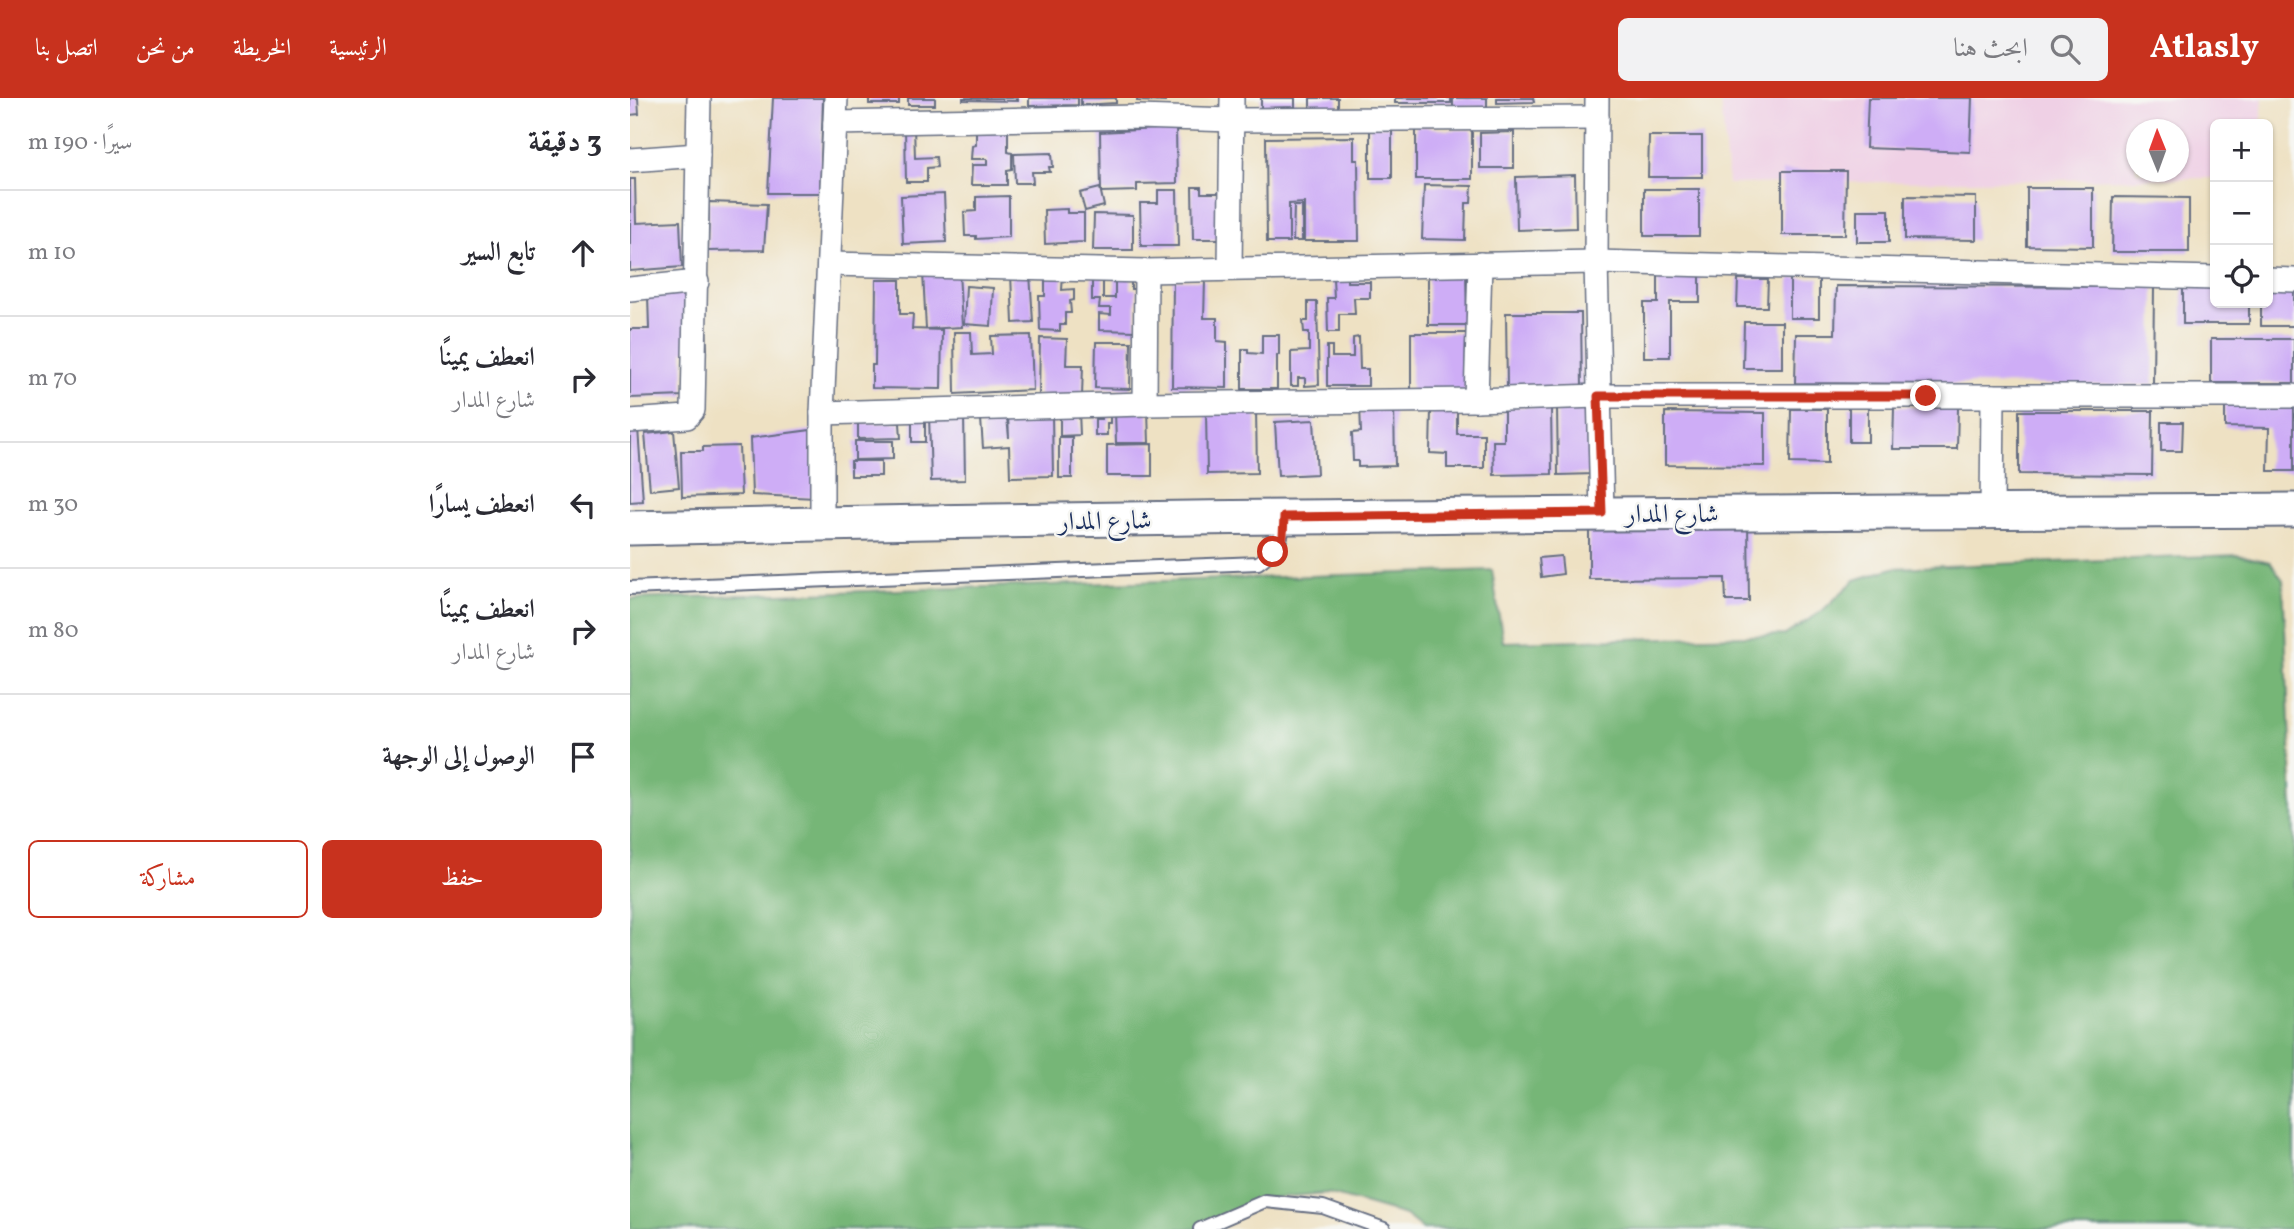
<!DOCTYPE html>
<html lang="ar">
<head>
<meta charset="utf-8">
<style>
	:root { --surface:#fff; --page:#f2f2f3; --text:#2b2b33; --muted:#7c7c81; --line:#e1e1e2; --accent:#c8321e }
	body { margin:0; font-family:Vollkorn,Amiri,serif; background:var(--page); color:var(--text); direction:rtl }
	.controls { position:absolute; right:21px; top:21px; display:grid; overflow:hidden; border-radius:10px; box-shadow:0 2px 5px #0004 }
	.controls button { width:63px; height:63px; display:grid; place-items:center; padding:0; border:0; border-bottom:2px solid var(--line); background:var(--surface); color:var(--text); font:35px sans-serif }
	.compass { position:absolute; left:1496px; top:21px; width:63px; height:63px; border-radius:50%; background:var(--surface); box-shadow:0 2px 5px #0004; rotate:359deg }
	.stop { position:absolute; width:21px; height:21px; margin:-16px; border:5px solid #c8321e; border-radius:50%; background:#fff }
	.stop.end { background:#c8321e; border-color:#fff; box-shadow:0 2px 7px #0008 }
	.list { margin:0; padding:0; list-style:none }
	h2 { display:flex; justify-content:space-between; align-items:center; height:91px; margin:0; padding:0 28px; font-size:30px }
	h2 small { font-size:23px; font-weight:400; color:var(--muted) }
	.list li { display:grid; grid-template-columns:46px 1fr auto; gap:21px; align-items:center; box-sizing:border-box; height:126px; padding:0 28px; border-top:2px solid var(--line) }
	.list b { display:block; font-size:26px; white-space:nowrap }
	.list p { margin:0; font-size:23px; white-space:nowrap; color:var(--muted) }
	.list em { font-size:23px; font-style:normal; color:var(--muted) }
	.actions { display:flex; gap:14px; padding:21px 28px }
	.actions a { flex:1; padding:16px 0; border:2px solid var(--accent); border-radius:10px; text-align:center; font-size:24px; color:var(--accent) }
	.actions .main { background:var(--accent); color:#fff }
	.icon { flex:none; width:38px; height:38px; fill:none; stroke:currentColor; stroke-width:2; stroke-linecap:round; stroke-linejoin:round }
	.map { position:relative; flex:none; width:1664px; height:1131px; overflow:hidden; direction:ltr }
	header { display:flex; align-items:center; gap:42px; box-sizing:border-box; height:98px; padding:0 35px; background:var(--accent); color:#fff }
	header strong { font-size:33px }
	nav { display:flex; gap:38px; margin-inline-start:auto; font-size:24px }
	.search { width:490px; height:63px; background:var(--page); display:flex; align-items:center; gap:18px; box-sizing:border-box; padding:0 24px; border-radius:10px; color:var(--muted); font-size:26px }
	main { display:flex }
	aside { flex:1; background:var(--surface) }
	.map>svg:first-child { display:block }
	.built { fill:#efd0e5; fill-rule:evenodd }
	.forest { fill:#76b677; stroke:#48726a; stroke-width:2 }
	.building { fill:#ceadf6 }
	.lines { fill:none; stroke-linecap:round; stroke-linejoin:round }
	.lane-casing { stroke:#656d81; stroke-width:16 }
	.street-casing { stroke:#656d81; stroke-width:26 }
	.secondary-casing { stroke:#656d81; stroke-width:37 }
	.lane { stroke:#fff; stroke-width:12 }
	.street { stroke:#fff; stroke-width:23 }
	.secondary { stroke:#fff; stroke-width:33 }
	.route { stroke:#c8321e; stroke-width:9 }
	.labels { text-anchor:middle; stroke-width:5; stroke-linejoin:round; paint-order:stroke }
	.street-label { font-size:26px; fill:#1b2f5e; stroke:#f6f6f2 }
</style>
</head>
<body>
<header>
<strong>Atlasly</strong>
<div class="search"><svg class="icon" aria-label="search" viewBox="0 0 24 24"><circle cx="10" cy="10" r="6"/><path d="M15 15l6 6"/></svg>ابحث هنا</div>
<nav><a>الرئيسية</a><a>الخريطة</a><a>من نحن</a><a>اتصل بنا</a></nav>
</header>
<main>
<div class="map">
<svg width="1664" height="1131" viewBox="0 0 1664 1131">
	<rect width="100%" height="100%" fill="#f6f6f2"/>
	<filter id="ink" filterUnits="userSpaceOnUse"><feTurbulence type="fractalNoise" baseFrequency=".0143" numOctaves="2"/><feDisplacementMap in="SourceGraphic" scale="14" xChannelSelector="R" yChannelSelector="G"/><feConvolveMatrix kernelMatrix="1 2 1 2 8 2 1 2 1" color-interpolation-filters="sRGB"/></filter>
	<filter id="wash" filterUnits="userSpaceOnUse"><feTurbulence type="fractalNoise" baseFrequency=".00686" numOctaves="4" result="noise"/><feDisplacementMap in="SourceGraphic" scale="28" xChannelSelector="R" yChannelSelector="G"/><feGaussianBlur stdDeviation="1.57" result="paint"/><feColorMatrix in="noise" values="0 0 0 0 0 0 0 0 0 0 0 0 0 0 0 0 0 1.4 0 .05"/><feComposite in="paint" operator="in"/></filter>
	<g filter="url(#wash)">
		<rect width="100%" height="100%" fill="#eee1c3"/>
		<!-- built -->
		<path class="built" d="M1091,0h542l-2,26h-46v54l-487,6zM1506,32h42v42h-42z"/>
		<!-- forest -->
		<path class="forest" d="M1608,457l32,7 13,18 11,258v391h-871l-18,-14 -77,-22 -68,6 -64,30h-566v-630l862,-29 11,72 282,-7 37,-24 33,-31 38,-12z"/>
		<g id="blocks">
			<!-- building -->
			<g class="building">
				<path d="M0,0h8l1,16 -9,1z"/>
				<path d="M143,0h50l-3,95h-52z"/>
				<rect x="239" y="0" width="30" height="6"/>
				<rect x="278" y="0" width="27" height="7"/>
				<path d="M333,0h55v3l-55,-1z"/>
				<path d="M399,0h49v7l-49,1z"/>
				<path d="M451,0h35v5l-35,2z"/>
				<path d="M507,0h28v4l-28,-1z"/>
				<path d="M631,0h34v9l-34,1z"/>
				<rect x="680" y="0" width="28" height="10"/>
				<rect x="765" y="0" width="56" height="5"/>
				<rect x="823" y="0" width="34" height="9"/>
				<path d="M867,0h36l1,4 -37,1z"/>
				<path d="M1238,0h104l-2,54 -104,-4z"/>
				<path d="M346,23h32v31l4,1v16l-5,1v15h-36l1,-20h15v-6h-16l1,-13 4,-1z"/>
				<path d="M786,27l30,5h26v49h-56z"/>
				<rect x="740" y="28" width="22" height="52"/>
				<path d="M275,29h9l1,31 21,-1 1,10 -10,1v14h-21z"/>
				<path d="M546,30l1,55 -40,1v7l-36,1 -1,-60z"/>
				<path d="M884,34v36h-34v-35z"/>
				<path d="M1019,38h53v41h-54z"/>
				<path d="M724,39v23h4l1,81h-55v-38l-15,1v38h-22l-1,-104z"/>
				<path d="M422,55l1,14h-4l1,5h-18l1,11h-18l-1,-29z"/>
				<path d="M1152,73h64l-1,64h-63z"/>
				<path d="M945,77l1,53 -59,2 -1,-53z"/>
				<path d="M0,81h5l1,44 44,-2 2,46 -52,4z"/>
				<path d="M794,87l48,1 -1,17h-5l-1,37 -43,-1z"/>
				<path d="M562,89h9v6h19v46h-27z"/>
				<path d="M470,90l4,18 -19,5 -5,-18z"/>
				<path d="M1397,90h66v59l-66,-1z"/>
				<rect x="1014" y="91" width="55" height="47"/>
				<path d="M528,92h19l1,56h-37l-1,-43h18z"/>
				<path d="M314,96l2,48 -43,2 -2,-48z"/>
				<path d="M379,98v41l-33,2v-3h-11l-1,-24 12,-1v-14z"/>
				<path d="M1275,98l71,1v43l-71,-1z"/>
				<path d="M1483,99l76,1v54h-77z"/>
				<path d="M79,104l58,2 -3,46 -56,1z"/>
				<path d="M664,108h8v35h-9z"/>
				<path d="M437,111v4h17v29l-39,2 -1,-34z"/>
				<rect x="1227" y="112" width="32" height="32"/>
				<path d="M464,116l39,1v35h-40z"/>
				<path d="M329,173l3,56 -36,2 -3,-56z"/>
				<path d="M485,173h16v18h5v42l-37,-1v-16l12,1v-7h-12l1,-8h-8v-23l11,-1v22h12z"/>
				<path d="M400,175l3,49 -20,1 -2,-49z"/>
				<path d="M836,175l1,52h-39v-51z"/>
				<path d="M1028,175l42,1v28h-30v55h-26v-54h14z"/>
				<path d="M415,177h18l-1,15 12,-1v11l-4,1 1,12h-6v12h-5v6l-20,-1 -1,-34h6z"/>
				<path d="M703,180h14v4h23v16h-16l1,16h-16v18h-11l-1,-34h7z"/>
				<rect x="1160" y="180" width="29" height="40"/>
				<path d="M1108,181h30l-1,28h-30z"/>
				<path d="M246,182h24v34h13l-1,15 30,1 -1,59 -69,-1v-23h3z"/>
				<path d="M543,182h32l-1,38h13v23l10,1v46l-55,-1z"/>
				<path d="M336,188l27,2 -2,38 -27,-2z"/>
				<path d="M1206,188l318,1 -1,98 -358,-2 1,-49h39z"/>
				<path d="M1638,188h26v40h-33v-23h7z"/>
				<path d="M1553,189h32v16h34v21h-66z"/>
				<path d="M75,195l2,57 -24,1 1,45 -54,2v-69h19l-1,-34z"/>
				<path d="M678,204h9l2,83 -14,1v-8h-7v8h-7v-34l18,-1v-19h-5l-1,-11h5z"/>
				<path d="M876,215h75l1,76h-75z"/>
				<path d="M1114,224h38v46h-39z"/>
				<path d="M324,234h17l1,23 20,-1 -1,-18 40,-1 2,55 -78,4z"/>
				<path d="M781,235h55l-1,59h-54z"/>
				<path d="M632,237h17v20h-2v34h-35v-40h6v4l14,1z"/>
				<path d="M729,239l1,32h8v17h-41v-40h5v11h21v-19z"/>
				<path d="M410,240l27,1 -1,26h17l-1,32 -43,-1z"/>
				<rect x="1581" y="241" width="83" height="44"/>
				<path d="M466,244h35l-1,47 -35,-1z"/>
				<path d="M1595,301l69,1v71h-26l1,-43 -44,-1z"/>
				<path d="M764,306l1,62 -37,1v-6h-5l-1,-28 9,-1 -1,-27z"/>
				<path d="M921,308l1,68 -58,1 -1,-34h11v-34z"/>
				<path d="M927,309h38v67l-37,1z"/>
				<rect x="1219" y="309" width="19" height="35"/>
				<path d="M1264,309l64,1 -1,41h-64z"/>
				<path d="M471,310h9v15h-3v12h-12v-16h6z"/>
				<path d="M626,311l1,64 -50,1 -1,-64z"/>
				<path d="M1161,311h36v55l-37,-1z"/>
				<path d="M485,312h33l1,33h-33z"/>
				<path d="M801,312h26v24h27v34h-37v-14l-17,-1z"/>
				<path d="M430,313h19l1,24 -20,1z"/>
				<path d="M1389,313h134l-1,64 -133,-1z"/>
				<path d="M1035,314l100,1v53l-100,-1z"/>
				<path d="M334,316l1,66 -34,1 -2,-66z"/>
				<path d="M378,316h44l1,62 -43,1 -1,-31 -26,2 -2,-29 26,-2 2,21z"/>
				<rect x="282" y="318" width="13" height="26"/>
				<path d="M684,322l3,54 -39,2 -3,-54z"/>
				<path d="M1531,324h22l-1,29h-21z"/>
				<path d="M228,325h42l1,15 -43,1z"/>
				<path d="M0,330h8l5,73 -13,1z"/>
				<path d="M181,332l4,68 -63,-3 -2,-57z"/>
				<path d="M44,333l5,56 -29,3 -5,-56z"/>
				<rect x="429" y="339" width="13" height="41"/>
				<path d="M225,343h38v18l-38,1z"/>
				<path d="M522,346v32h-45v-31z"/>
				<path d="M109,348l2,49 -59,2 -1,-46h22v-4z"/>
				<rect x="221" y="363" width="30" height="15"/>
				<path d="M959,424h159l1,79h-23l-1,-23 -136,1z"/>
				<path d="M931,458l2,18 -22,3 -2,-19z"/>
			</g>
		</g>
	</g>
	<g filter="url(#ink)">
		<use href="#blocks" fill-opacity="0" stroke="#656d81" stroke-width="2"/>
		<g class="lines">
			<defs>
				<g id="lane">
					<path d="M0,490l628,-25c20,-14 24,-21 26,-46"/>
					<path d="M570,1131l65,-28 58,6 61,22"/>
				</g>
				<g id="street">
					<path d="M967,0l-1,164 6,251"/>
					<path d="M205,25l303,-6 94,3 365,-2"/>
					<path d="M0,62l68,-5"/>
					<path d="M199,166l317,7 450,-9 619,16"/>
					<path d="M600,171l2,-171"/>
					<path d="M1638,181l26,1"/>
					<path d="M0,191l67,-7"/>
					<path d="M846,302l4,-136"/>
					<path d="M515,306l1,-133"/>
					<path d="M192,315l323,-9 331,-4 122,-4h696"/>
					<path d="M0,323l57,-4 6,-7 6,-312"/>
					<path d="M1362,414l1,-116"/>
					<path d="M192,426v-111l14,-315"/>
				</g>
				<path id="secondary" d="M0,430c555,-13 1109,-15 1664,-18"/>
			</defs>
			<!-- lane casing -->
			<use href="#lane" class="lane-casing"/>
			<!-- street casing -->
			<use href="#street" class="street-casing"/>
			<!-- secondary casing -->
			<use href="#secondary" class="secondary-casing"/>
			<!-- lane -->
			<use href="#lane" class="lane"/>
			<!-- street -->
			<use href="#street" class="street"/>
			<!-- secondary -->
			<use href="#secondary" class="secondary"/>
		</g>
	</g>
	<g class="lines" filter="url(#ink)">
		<!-- route -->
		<path class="route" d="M643,454l10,-16 1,-19 318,-4 -4,-117h328"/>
	</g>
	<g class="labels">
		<!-- street labels -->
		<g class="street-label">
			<text x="1042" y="424">شارع المدار</text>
			<text transform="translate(475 422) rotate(-1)" y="9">شارع المدار</text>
		</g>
	</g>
</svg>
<div class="controls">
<button>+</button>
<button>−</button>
<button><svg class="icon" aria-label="locate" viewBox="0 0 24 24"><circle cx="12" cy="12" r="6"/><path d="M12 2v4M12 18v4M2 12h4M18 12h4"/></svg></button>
</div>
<svg class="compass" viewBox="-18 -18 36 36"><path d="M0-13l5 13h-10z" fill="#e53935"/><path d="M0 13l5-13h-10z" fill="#7c7c81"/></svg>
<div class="stop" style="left:643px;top:454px"></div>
<div class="stop end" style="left:1296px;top:298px"></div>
</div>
<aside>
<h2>3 دقيقة<small>سيرًا · 190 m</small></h2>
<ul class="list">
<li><svg class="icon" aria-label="ahead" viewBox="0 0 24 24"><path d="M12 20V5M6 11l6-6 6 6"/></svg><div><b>تابع السير</b></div><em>10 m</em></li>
<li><svg class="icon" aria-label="right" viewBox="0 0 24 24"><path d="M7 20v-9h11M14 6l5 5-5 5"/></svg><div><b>انعطف يمينًا</b><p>شارع المدار</p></div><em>70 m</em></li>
<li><svg class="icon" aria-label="left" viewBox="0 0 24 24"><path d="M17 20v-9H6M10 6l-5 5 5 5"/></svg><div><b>انعطف يسارًا</b></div><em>30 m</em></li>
<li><svg class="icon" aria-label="right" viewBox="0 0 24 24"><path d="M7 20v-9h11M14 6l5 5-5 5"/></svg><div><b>انعطف يمينًا</b><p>شارع المدار</p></div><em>80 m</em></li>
<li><svg class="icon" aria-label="arrive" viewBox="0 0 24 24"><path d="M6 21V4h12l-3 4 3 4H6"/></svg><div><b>الوصول إلى الوجهة</b></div></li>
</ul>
<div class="actions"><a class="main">حفظ</a><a>مشاركة</a></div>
</aside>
</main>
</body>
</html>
